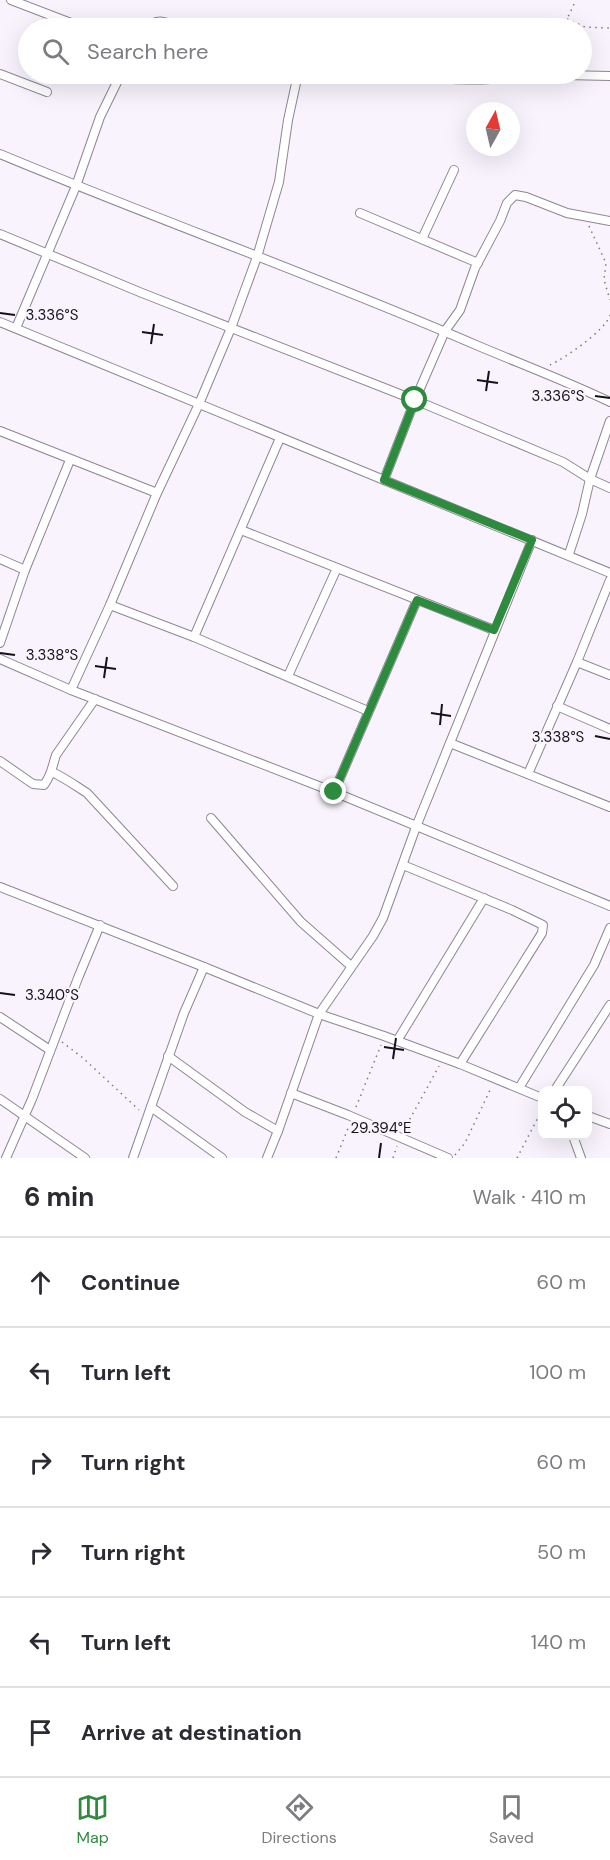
<!DOCTYPE html>
<html lang="en">
<head>
<meta charset="utf-8">
<style>
	:root { --surface:#fff; --page:#f7f7f7; --text:#2b2b33; --muted:#7c7c81; --line:#e1e1e2; --accent:#2d8b3d }
	body { margin:0; font-family:"DM Sans",sans-serif; background:var(--page); color:var(--text) }
	.controls { position:absolute; right:18px; bottom:18px; display:grid; overflow:hidden; border-radius:12px; box-shadow:0 6px 24px #0002 }
	.controls button { width:54px; height:54px; display:grid; place-items:center; padding:0; border:0; border-bottom:2px solid var(--line); background:var(--surface); color:var(--text); font:30px sans-serif }
	.compass { position:absolute; left:466px; top:102px; width:54px; height:54px; border-radius:50%; background:var(--surface); box-shadow:0 6px 24px #0002; rotate:8deg }
	.stop { position:absolute; width:18px; height:18px; margin:-14px; border:4px solid #2d8b3d; border-radius:50%; background:#fff }
	.stop.end { background:#2d8b3d; border-color:#fff; box-shadow:0 2px 6px #0008 }
	.list { margin:0; padding:0; list-style:none }
	h2 { display:flex; justify-content:space-between; align-items:center; height:78px; margin:0; padding:0 24px; font-size:26px }
	h2 small { font-size:20px; font-weight:400; color:var(--muted) }
	.list li { display:grid; grid-template-columns:39px 1fr auto; gap:18px; align-items:center; box-sizing:border-box; height:90px; padding:0 24px; border-top:2px solid var(--line) }
	.list b { display:block; font-size:22px; white-space:nowrap }
	.list em { font-size:20px; font-style:normal; color:var(--muted) }
	.icon { flex:none; width:33px; height:33px; fill:none; stroke:currentColor; stroke-width:2; stroke-linecap:round; stroke-linejoin:round }
	.map { position:relative; flex:none; width:610px; height:1158px; overflow:hidden }
	.search { position:absolute; background:var(--surface); box-shadow:0 6px 24px #0002; left:18px; right:18px; top:18px; height:66px; display:flex; align-items:center; gap:15px; box-sizing:border-box; padding:0 21px; border-radius:33px; color:var(--muted); font-size:22px }
	.sheet { height:618px; background:var(--surface) }
	nav { display:flex; justify-content:space-around; align-items:center; box-sizing:border-box; height:84px; border-top:2px solid var(--line); background:var(--surface); font-size:16px; color:var(--muted) }
	nav a { display:grid; justify-items:center; gap:3px }
	nav .on { color:var(--accent) }
	.map>svg:first-child { display:block }
	.lines { fill:none; stroke-linecap:round; stroke-linejoin:round }
	.street-casing { stroke:#908598; stroke-width:10 }
	.path { stroke:#7e7a82; stroke-width:1.5; stroke-dasharray:1.5 4.5; stroke-linecap:butt }
	.street { stroke:#fff; stroke-width:8 }
	.route { stroke:#2d8b3d; stroke-width:8 }
	.ticks { fill:none; stroke:#161219; stroke-width:2 }
	.ticks-label { font-size:15px; text-anchor:middle; fill:#161219; stroke:#f8f3fc; stroke-width:4.5; stroke-linejoin:round; paint-order:stroke }
</style>
</head>
<body>
<div class="map">
<svg width="610" height="1158" viewBox="0 0 610 1158">
	<rect width="100%" height="100%" fill="#f8f3fc"/>
	<g class="lines">
		<defs>
			<g id="street">
				<path d="M11,0l73,28"/>
				<path d="M147,28c10,-11 20,-6 32,0"/>
				<path d="M0,74l47,18"/>
				<path d="M298,74l-10,46 -9,62 -22,75 -26,71 -32,76 -42,89 -47,112 -39,85 263,102 276,114"/>
				<path d="M401,74c29,4 60,7 90,5 6,-1 11,-5 18,-5"/>
				<path d="M519,74l91,2"/>
				<path d="M0,154c158,66 319,123 476,191 45,19 90,36 134,57"/>
				<path d="M360,213l118,50"/>
				<path d="M0,234l142,59 273,107 148,62 27,17 20,9"/>
				<path d="M422,239l32,-69"/>
				<path d="M0,322l610,251"/>
				<path d="M16,328l60,-142 24,-69 21,-43"/>
				<path d="M0,431l157,62"/>
				<path d="M384,480l31,-80 30,-69 15,-21 15,-42 25,-47 7,-18 8,-8 11,2 41,16 43,8"/>
				<path d="M241,530l253,100"/>
				<path d="M569,554l13,-40 8,-35 20,-58"/>
				<path d="M0,559l25,11"/>
				<path d="M110,605l84,32 174,74"/>
				<path d="M194,637l86,-199"/>
				<path d="M0,643l25,-73 45,-110"/>
				<path d="M0,659l71,31"/>
				<path d="M577,662l33,13"/>
				<path d="M288,676l49,-108"/>
				<path d="M557,706l53,23"/>
				<path d="M450,743l160,64"/>
				<path d="M0,761l33,23 11,1c8,-11 8,-18 12,-30l39,-56"/>
				<path d="M52,772c13,6 24,14 35,21l86,93"/>
				<path d="M528,774l49,-112 33,-82"/>
				<path d="M334,792l83,-192"/>
				<path d="M211,818l90,104 50,44"/>
				<path d="M403,865l109,45 31,15 -1,8 -82,131"/>
				<path d="M0,887l204,80 115,47 65,22 76,28 82,34"/>
				<path d="M0,1017l50,33"/>
				<path d="M397,1041l87,-143"/>
				<path d="M168,1056l77,56 33,19"/>
				<path d="M519,1088l75,-123 16,-37"/>
				<path d="M555,1090l55,-85"/>
				<path d="M291,1093l57,22 100,43"/>
				<path d="M0,1099l85,59"/>
				<path d="M151,1107l71,51"/>
				<path d="M588,1116l22,8"/>
				<path d="M573,1136l8,22"/>
				<path d="M6,1158l26,-59 46,-121 22,-53"/>
				<path d="M133,1158l51,-145 20,-46"/>
				<path d="M267,1158l11,-27 41,-117 54,-78 10,-18 33,-91 116,-287"/>
			</g>
		</defs>
		<!-- street casing -->
		<use href="#street" class="street-casing"/>
		<!-- path -->
		<g class="path">
			<path d="M567,19l18,8 25,1"/>
			<path d="M555,28l12,-9 9,-19"/>
			<path d="M589,226l17,37 -2,17 6,20"/>
			<path d="M550,365c15,-7 56,-35 60,-50"/>
			<path d="M62,1042l21,16 56,52"/>
			<path d="M356,1107l25,-62"/>
			<path d="M404,1130l35,-64"/>
			<path d="M455,1155l10,-12 26,-55"/>
			<path d="M336,1158l13,-32"/>
			<path d="M393,1158l4,-12"/>
			<path d="M517,1158l25,-48"/>
		</g>
		<!-- street -->
		<use href="#street" class="street"/>
	</g>
	<g class="lines">
		<!-- route -->
		<path class="route" d="M334,792l83,-192 77,30 38,-90 -148,-60 31,-80"/>
	</g>
	<!-- ticks -->
	<path class="ticks" d="M0,313l15,2M142,332l21,3M151,344l3,-20M477,380l21,3M486,391l3,-20M595,396l15,2M0,653l15,2M95,666l21,3M104,678l3,-21M431,713l20,3M440,725l2,-21M595,736l15,3M0,993l15,2M384,1047l20,3M393,1059l3,-21M379,1158l2,-15"/>
	<g class="ticks-label">
		<text x="52" y="320">3.336°S</text>
		<text x="558" y="401">3.336°S</text>
		<text x="52" y="660">3.338°S</text>
		<text x="558" y="742">3.338°S</text>
		<text x="52" y="1000">3.340°S</text>
		<text x="381" y="1133">29.394°E</text>
	</g>
</svg>
<div class="controls">
<button><svg class="icon" aria-label="locate" viewBox="0 0 24 24"><circle cx="12" cy="12" r="6"/><path d="M12 2v4M12 18v4M2 12h4M18 12h4"/></svg></button>
</div>
<svg class="compass" viewBox="-18 -18 36 36"><path d="M0-13l5 13h-10z" fill="#e53935"/><path d="M0 13l5-13h-10z" fill="#7c7c81"/></svg>
<div class="stop" style="left:415px;top:400px"></div>
<div class="stop end" style="left:334px;top:792px"></div>
<div class="search"><svg class="icon" aria-label="search" viewBox="0 0 24 24"><circle cx="10" cy="10" r="6"/><path d="M15 15l6 6"/></svg>Search here</div>
</div>
<section class="sheet">
<h2>6 min<small>Walk · 410 m</small></h2>
<ul class="list">
<li><svg class="icon" aria-label="ahead" viewBox="0 0 24 24"><path d="M12 20V5M6 11l6-6 6 6"/></svg><div><b>Continue</b></div><em>60 m</em></li>
<li><svg class="icon" aria-label="left" viewBox="0 0 24 24"><path d="M17 20v-9H6M10 6l-5 5 5 5"/></svg><div><b>Turn left</b></div><em>100 m</em></li>
<li><svg class="icon" aria-label="right" viewBox="0 0 24 24"><path d="M7 20v-9h11M14 6l5 5-5 5"/></svg><div><b>Turn right</b></div><em>60 m</em></li>
<li><svg class="icon" aria-label="right" viewBox="0 0 24 24"><path d="M7 20v-9h11M14 6l5 5-5 5"/></svg><div><b>Turn right</b></div><em>50 m</em></li>
<li><svg class="icon" aria-label="left" viewBox="0 0 24 24"><path d="M17 20v-9H6M10 6l-5 5 5 5"/></svg><div><b>Turn left</b></div><em>140 m</em></li>
<li><svg class="icon" aria-label="arrive" viewBox="0 0 24 24"><path d="M6 21V4h12l-3 4 3 4H6"/></svg><div><b>Arrive at destination</b></div></li>
</ul>
</section>
<nav>
<a class="on"><svg class="icon" aria-label="map" viewBox="0 0 24 24"><path d="M3 6l6-2 6 2 6-2v14l-6 2-6-2-6 2zM9 4v14M15 6v14"/></svg>Map</a>
<a><svg class="icon" aria-label="directions" viewBox="0 0 24 24"><path d="M12 3l9 9-9 9-9-9zM9 14v-3h6M13 9l2 2-2 2"/></svg>Directions</a>
<a><svg class="icon" aria-label="saved" viewBox="0 0 24 24"><path d="M7 4h10v16l-5-4-5 4z"/></svg>Saved</a>
</nav>
</body>
</html>
